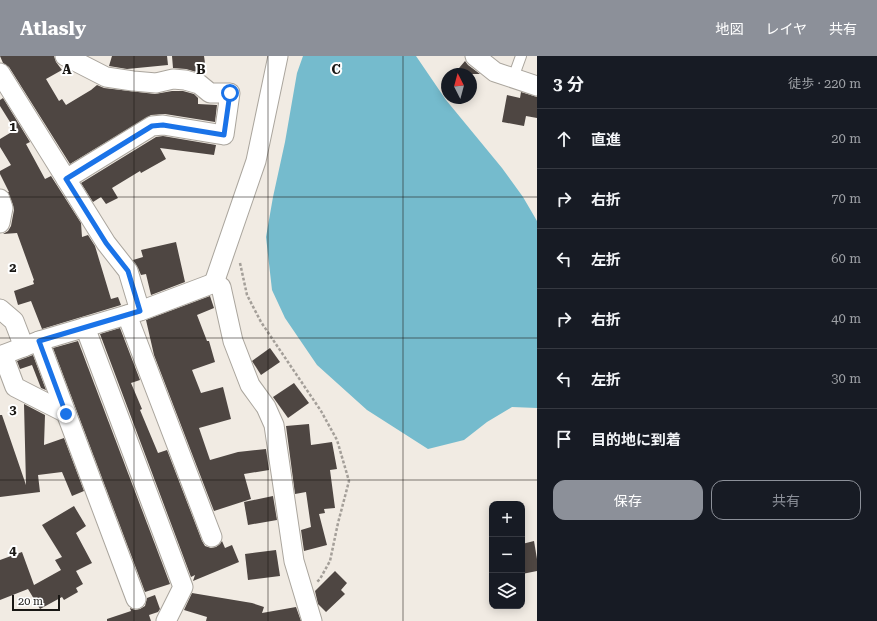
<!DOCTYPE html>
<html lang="ja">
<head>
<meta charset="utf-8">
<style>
	:root { --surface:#171b24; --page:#20242c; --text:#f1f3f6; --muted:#9ea1a6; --line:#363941; --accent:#8c9099 }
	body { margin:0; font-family:"Roboto Serif","Noto Sans JP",serif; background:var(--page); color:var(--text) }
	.controls { position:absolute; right:12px; bottom:12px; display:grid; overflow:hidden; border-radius:8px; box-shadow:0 2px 10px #0003 }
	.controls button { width:36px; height:36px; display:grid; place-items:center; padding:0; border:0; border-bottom:1px solid var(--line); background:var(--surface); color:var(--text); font:20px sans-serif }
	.compass { position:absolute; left:441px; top:12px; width:36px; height:36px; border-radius:50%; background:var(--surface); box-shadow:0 2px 10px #0003; rotate:354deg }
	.scale { position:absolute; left:12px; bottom:10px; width:48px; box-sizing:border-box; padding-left:4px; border:2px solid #191714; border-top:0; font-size:11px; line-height:14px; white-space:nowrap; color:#191714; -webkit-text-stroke:3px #fff; paint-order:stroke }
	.stop { position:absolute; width:12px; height:12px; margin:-9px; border:3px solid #1a73e8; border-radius:50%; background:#fff }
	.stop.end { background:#1a73e8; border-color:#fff; box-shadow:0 1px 4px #0008 }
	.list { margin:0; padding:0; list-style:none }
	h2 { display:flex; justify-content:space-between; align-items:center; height:52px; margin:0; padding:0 16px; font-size:17px }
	h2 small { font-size:13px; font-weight:400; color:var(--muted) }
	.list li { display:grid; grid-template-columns:26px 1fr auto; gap:12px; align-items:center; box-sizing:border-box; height:60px; padding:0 16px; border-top:1px solid var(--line) }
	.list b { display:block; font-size:15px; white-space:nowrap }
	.list em { font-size:13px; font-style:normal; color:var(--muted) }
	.actions { display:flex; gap:8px; padding:12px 16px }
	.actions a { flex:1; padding:9px 0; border:1px solid var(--accent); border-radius:12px; text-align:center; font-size:14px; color:var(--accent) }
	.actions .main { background:var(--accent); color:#fff }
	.icon { flex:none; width:22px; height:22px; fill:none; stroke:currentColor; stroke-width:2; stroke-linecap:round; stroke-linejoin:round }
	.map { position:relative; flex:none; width:537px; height:565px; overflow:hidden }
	header { display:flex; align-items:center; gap:24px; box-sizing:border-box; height:56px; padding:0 20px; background:var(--accent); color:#fff }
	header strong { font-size:19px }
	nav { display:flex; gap:22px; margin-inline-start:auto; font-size:14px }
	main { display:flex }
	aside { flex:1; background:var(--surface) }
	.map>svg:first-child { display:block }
	.water { fill:#75bbcd }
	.building { fill:#4e4642 }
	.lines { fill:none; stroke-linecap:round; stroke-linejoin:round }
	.lane-casing { stroke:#aaa59d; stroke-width:12 }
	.street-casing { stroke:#aaa59d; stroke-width:21 }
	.path { stroke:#a49f99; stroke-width:2.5; stroke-dasharray:3 2; stroke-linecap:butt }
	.lane { stroke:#fff; stroke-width:10 }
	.street { stroke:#fff; stroke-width:19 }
	.route { stroke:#1a73e8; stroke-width:5 }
	.grid { fill:none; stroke:#191714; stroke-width:1; stroke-opacity:0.55 }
	.grid-label { font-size:13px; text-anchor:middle; font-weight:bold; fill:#191714; stroke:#fff; stroke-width:4; stroke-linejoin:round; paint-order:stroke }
</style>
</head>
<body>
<header>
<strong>Atlasly</strong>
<nav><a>地図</a><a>レイヤ</a><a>共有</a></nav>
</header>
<main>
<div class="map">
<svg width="537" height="565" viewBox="0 0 537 565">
	<rect width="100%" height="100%" fill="#f1ebe3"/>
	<!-- water -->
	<path class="water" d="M303,0h113l30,44 56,68 21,29 14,24v187l-25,-1 -25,15 -23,18 -36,9 -61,-39 -50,-45 -32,-47 -13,-28 -6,-53 7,-40 12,-55 12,-69z"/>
	<!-- building -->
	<g class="building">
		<path d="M0,0h54l2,6 6,8 -16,9 13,22 3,-2 4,6 25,-15 6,-5 7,3 51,6 17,-3h11l11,3 4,4v6l19,1 -2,17 -50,-8 -14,1 -81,49 -61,-97 -6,-4z"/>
		<path d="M112,0h55l1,9 -41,4 -18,-3z"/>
		<path d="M172,0h32l2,14h-5l-1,3 -14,-4 -13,-1z"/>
		<path d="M465,5l3,4 12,9h-26z"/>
		<path d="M521,36l16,5v21l-11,-2 -2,10 -22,-4 5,-27 13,3z"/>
		<path d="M3,42l27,44 -4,2 19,35 6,-3 30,47 1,14 6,-2 7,11 16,53 7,-2 3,8 -79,24 -11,-28 -13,4 -4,-14 20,-7 -1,-3 1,-1 -17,-47 -14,1 5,-3 3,-5 3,-16 -1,-5 -5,-13h1l-9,-18v-3l11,-6 -11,-18v-8l15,-9 -15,-24v-6z"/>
		<path d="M163,80l53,9 -2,10 -54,-7 6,11 -25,14 -1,-2 -28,17 6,10 -12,6 -5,-7 -8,5 -12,-19 75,-46z"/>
		<path d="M176,186l9,40 -34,13 -5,-21 -5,1 -3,-7 -5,-8 10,-3 -2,-7z"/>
		<path d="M210,240l4,12 -17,7 10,26h2l6,21 -23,8 9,23 22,-6 8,32 -32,9 11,32 28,-8 28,-3 3,21 -25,4 7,25 -37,12 -60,-156 -8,-35z"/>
		<path d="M120,272l20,52 -9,3 11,26 -2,1 18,43 9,-3 35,91 3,5 6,2 5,-1 4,-3 2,-3 3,7 7,-3 7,17 -46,19 2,-6 -4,2 -91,-243z"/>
		<path d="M78,285l92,243 -25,8 -92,-244z"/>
		<path d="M270,292l10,14 -19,13 -9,-14z"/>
		<path d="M33,299l13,35 -5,-2 -9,-23 -12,4 -3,-8z"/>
		<path d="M294,327l15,20 -21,15 -15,-21z"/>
		<path d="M24,348l21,11 -1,30 20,-7 20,53 -12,5 -10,-24 -24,3 2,17 -40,5v-82h2l24,70z"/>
		<path d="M309,368l2,21 21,-3 5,27 -7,1 5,38 -11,1 1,4 -6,1 8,31 -23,6 -3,-21 10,-3 -5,-35 -11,2 -9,-68z"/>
		<path d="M273,440l4,24 -29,5 -4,-23z"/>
		<path d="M74,450l12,20 -10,7 16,30 -16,8 7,13 -7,4 2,4 -14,8 -2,-3 -22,12 -12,-20 -28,11v-40l22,-8 12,33 27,-15 -6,-10 7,-3 -20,-32z"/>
		<path d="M534,485l3,18v12l-15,3v-30z"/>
		<path d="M276,494l4,26 -32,4 -3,-26z"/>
		<path d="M335,515l12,12 -6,7 4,4 -19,18 -8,-8 -3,-13z"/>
		<path d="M192,537l60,10 12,4 -2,6 34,-6 5,14h-95l1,-4 -23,-7z"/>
		<path d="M155,539l5,14 -2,3 -9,3 2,6h-44v-2l24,-8 -1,-3 5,2 5,-1 5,-3 2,-8z"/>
	</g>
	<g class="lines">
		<defs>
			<path id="lane" d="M513,22l8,-22"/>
			<g id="street">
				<path d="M65,0l41,21 27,4 23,2 17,-4 12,1 14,4 11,9h20l-6,42 -61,-10 -11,1 -86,53"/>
				<path d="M475,0l20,16 42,14"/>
				<path d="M0,17l106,170 22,28 12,40"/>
				<path d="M0,143l3,9 -3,15"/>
				<path d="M214,227l7,4 12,54 17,44 16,22 8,18 20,136 18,60"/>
				<path d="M214,227l42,-122 22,-105"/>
				<path d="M0,253l14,12 10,26"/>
				<path d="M127,259l85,222"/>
				<path d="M85,271l98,260 -17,34"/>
				<path d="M39,285l97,258"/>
				<path d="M3,299l12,32 51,26"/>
				<path d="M0,300l39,-15 101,-30 74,-28"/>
			</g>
		</defs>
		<!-- lane casing -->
		<use href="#lane" class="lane-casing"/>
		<!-- street casing -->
		<use href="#street" class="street-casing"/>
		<!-- path -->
		<path class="path" d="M240,207l7,32 14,27 60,89 16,29 12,41 -11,42 -8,38 -10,18 -3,3"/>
		<!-- lane -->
		<use href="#lane" class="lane"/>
		<!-- street -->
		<use href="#street" class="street"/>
	</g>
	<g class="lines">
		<!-- route -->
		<path class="route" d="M66,358l-27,-73 101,-30 -12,-40 -22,-28 -40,-64 86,-53 11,-1 61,10 6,-42"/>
	</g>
	<!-- grid -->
	<path class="grid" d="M134,0v565M268,0v565M403,0v565M0,141h537M0,282h537M0,424h537"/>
	<g class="grid-label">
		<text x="67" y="18">A</text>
		<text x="201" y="18">B</text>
		<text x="336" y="18">C</text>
		<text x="13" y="75">1</text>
		<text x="13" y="216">2</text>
		<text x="13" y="358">3</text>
		<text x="13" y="499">4</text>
	</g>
</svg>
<div class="controls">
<button>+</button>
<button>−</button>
<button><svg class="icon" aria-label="layers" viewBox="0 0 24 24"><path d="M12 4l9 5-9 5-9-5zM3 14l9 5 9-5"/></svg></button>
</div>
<svg class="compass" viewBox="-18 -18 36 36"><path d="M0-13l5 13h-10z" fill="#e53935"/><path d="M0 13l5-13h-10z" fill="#9ea1a6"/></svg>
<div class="scale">20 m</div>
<div class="stop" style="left:230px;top:37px"></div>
<div class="stop end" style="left:66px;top:358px"></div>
</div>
<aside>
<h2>3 分<small>徒歩 · 220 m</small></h2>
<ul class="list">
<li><svg class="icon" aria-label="ahead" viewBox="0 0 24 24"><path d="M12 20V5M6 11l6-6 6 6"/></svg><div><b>直進</b></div><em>20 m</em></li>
<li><svg class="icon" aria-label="right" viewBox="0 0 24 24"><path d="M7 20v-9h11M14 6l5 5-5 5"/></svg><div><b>右折</b></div><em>70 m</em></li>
<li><svg class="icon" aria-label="left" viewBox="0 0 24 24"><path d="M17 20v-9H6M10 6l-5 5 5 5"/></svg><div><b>左折</b></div><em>60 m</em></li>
<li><svg class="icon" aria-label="right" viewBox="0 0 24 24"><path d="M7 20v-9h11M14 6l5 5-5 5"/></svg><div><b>右折</b></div><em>40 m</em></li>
<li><svg class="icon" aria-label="left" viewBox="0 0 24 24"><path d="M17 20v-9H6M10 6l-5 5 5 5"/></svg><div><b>左折</b></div><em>30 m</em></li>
<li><svg class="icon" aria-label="arrive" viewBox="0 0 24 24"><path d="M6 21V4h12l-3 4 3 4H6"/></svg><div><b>目的地に到着</b></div></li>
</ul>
<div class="actions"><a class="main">保存</a><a>共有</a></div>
</aside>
</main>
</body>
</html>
